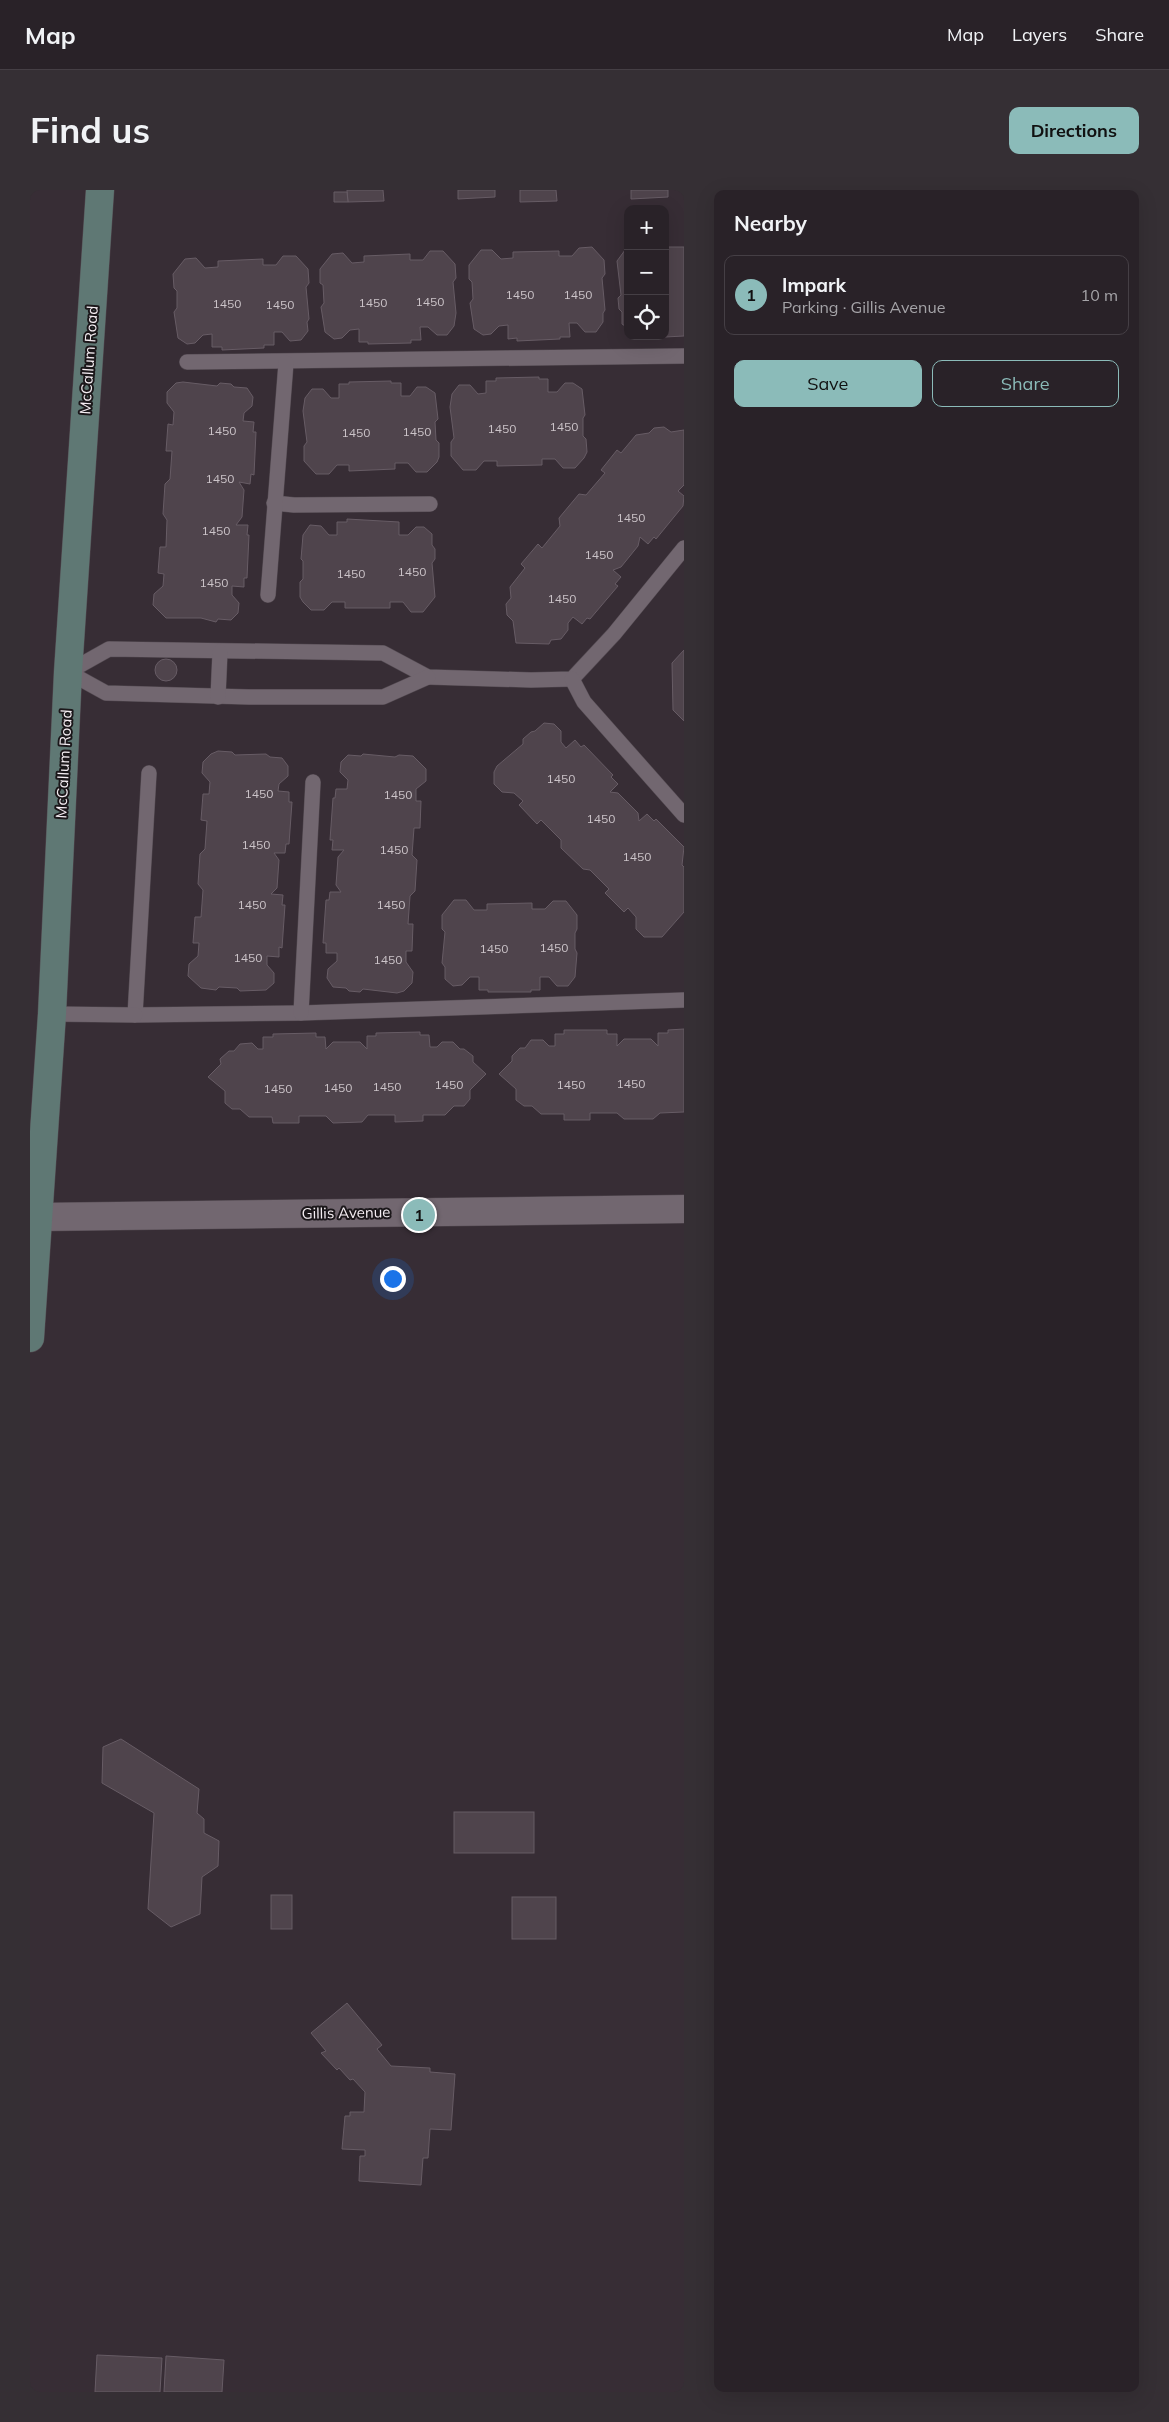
<!DOCTYPE html>
<html lang="en">
<head>
<meta charset="utf-8">
<style>
	:root { --surface:#292228; --page:#352f34; --text:#f1f3f6; --muted:#a5a4a8; --line:#453f45; --accent:#8bbbb9 }
	body { margin:0; font-family:Mulish,sans-serif; background:var(--page); color:var(--text) }
	.controls { position:absolute; right:15px; top:15px; display:grid; overflow:hidden; border-radius:10px; box-shadow:0 5px 20px #0002 }
	.controls button { width:45px; height:45px; display:grid; place-items:center; padding:0; border:0; border-bottom:1px solid var(--line); background:var(--surface); color:var(--text); font:25px sans-serif }
	.you { position:absolute; left:362px; top:1088px; width:18px; height:18px; margin:-12px; border:4px solid #fff; border-radius:50%; background:#1a73e8; box-shadow:0 0 0 8px #1a73e833 }
	.badge { display:grid; place-items:center; width:32px; height:32px; border-radius:50%; background:var(--accent); color:#111; font-size:16px; font-weight:700 }
	.pin { position:absolute; translate:-50% -50%; border:2px solid #fff; box-shadow:0 1px 5px #0006 }
	.list { margin:0; padding:0; list-style:none }
	h2 { display:flex; justify-content:space-between; align-items:center; height:65px; margin:0; padding:0 20px; font-size:21px }
	h2 small { font-size:16px; font-weight:400; color:var(--muted) }
	.list li { display:grid; grid-template-columns:32px 1fr auto; gap:15px; align-items:center; box-sizing:border-box; height:80px; margin:0 10px 10px; padding:0 10px; border:1px solid var(--line); border-radius:10px }
	.list b { display:block; font-size:19px; white-space:nowrap }
	.list p { margin:0; font-size:16px; white-space:nowrap; color:var(--muted) }
	.list em { font-size:16px; font-style:normal; color:var(--muted) }
	.actions { display:flex; gap:10px; padding:15px 20px }
	.actions a { flex:1; padding:11px 0; border:1px solid var(--accent); border-radius:10px; text-align:center; font-size:18px; color:var(--accent) }
	.actions .main { background:var(--accent); color:#111 }
	.icon { flex:none; width:28px; height:28px; fill:none; stroke:currentColor; stroke-width:2; stroke-linecap:round; stroke-linejoin:round }
	.map { position:relative; flex:none; width:654px; height:2202px; overflow:hidden; border-radius:10px }
	header { display:flex; align-items:center; gap:30px; box-sizing:border-box; height:70px; padding:0 25px; background:var(--surface); border-bottom:1px solid var(--line) }
	header strong { font-size:24px }
	nav { display:flex; gap:28px; margin-inline-start:auto; font-size:18px }
	.intro { display:flex; align-items:center; justify-content:space-between; box-sizing:border-box; height:120px; padding:0 30px }
	h1 { margin:0; font-size:35px }
	.button { padding:12px 22px; border-radius:10px; background:var(--accent); color:#111; font-size:18px; font-weight:700 }
	main { display:flex; gap:30px; padding:0 30px }
	aside { flex:1; background:var(--surface); border-radius:10px; box-shadow:0 5px 20px #0002 }
	.map>svg:first-child { display:block }
	.building { fill:#4f444c; stroke:#675c65 }
	.lines { fill:none; stroke-linecap:round; stroke-linejoin:round }
	.service-casing { stroke:#524950; stroke-width:16 }
	.minor-casing { stroke:#524950; stroke-width:29 }
	.secondary-casing { stroke:#524950; stroke-width:29 }
	.service { stroke:#726770; stroke-width:15 }
	.minor { stroke:#726770; stroke-width:28 }
	.secondary { stroke:#5f7874; stroke-width:28 }
	.labels { text-anchor:middle; stroke-width:4; stroke-linejoin:round; paint-order:stroke }
	.number-label { font-size:12px; fill:#ccc4c9 }
	.street-label { font-size:15px; fill:#f5eef3; stroke:#1b171a }
</style>
</head>
<body>
<header>
<strong>Map</strong>
<nav><a>Map</a><a>Layers</a><a>Share</a></nav>
</header>
<div class="intro"><h1>Find us</h1><a class="button">Directions</a></div>
<main>
<div class="map">
<svg width="654" height="2202" viewBox="0 0 654 2202">
	<rect width="100%" height="100%" fill="#372d35"/>
	<!-- building -->
	<g class="building">
		<path d="M317,0h36l1,11 -36,1z"/>
		<path d="M428,0h37v7l-37,2z"/>
		<path d="M490,0h36l1,11 -37,1z"/>
		<path d="M601,0h37v7l-37,2z"/>
		<path d="M304,2h13l1,10h-14z"/>
		<path d="M598,56v82l-6,-4v-12l-3,-3 -1,-11 3,-3 -4,-34z"/>
		<path d="M562,57l12,13 1,14 -3,4 3,32 -2,3v9l-7,10h-11l-8,-9h-8l1,14h-10v2l-43,2v-3l-9,1v-14l-9,1 -8,8 -8,1 -9,-6 -4,-26 3,-4 -1,-17 -3,-3v-14l12,-15h11l9,9 12,-1v-6l46,-1v5h13l7,-8z"/>
		<path d="M635,57h19v89l-19,1z"/>
		<path d="M400,61h13l12,13 1,14 -3,4 3,31 -2,13 -7,9h-10l-9,-8h-8l1,13h-10v3l-43,1v-2h-9v-13l-9,1 -8,8 -8,1 -9,-7 -4,-25 3,-4 -1,-18 -3,-2v-14l12,-15 11,-1 9,10 12,-1v-6l46,-2v6h13z"/>
		<path d="M253,66h13l12,13 1,14 -3,4 3,32 -2,3 1,9 -7,9 -11,1 -8,-9h-8v13h-10v3l-42,2v-3h-10v-13l-9,1 -8,8 -8,1 -9,-6 -4,-26 3,-4v-17l-3,-3 -1,-14 12,-15 11,-1 9,10 13,-1v-6l45,-2v6h13z"/>
		<path d="M509,187v2h9v13h9l8,-9h8l9,6 3,26 -2,3v18l3,3 1,13 -3,6 -9,10h-12l-8,-9h-13v6l-45,1v-5h-13l-8,9h-13l-12,-14v-14l3,-4 -4,-31 2,-13 7,-9h11l8,9 8,-1v-12h10v-3z"/>
		<path d="M361,191v2h10v13h9l7,-9h9l9,6 3,26 -3,3 1,18 3,3v14l-2,5 -10,10h-11l-8,-9h-13v6l-46,2v-6h-12l-8,9h-13l-12,-13v-15l3,-4 -4,-31 2,-13 7,-9h11l8,9h8v-14h10v-2z"/>
		<path d="M153,192l34,4 3,-3 11,1 3,3 13,1 6,9 -1,9 -8,7 -1,8 11,1 -1,10h3l-2,43 -3,-1 -1,10 -11,-2 5,8 -2,27 -6,8h12l-1,10h2l-2,43h-3v9l-12,-1v9l7,8 -1,10 -7,7 -13,-1 -2,3 -15,-4h-35l-13,-13 1,-11 9,-8 1,-12 -6,-1 2,-26h6l1,-27 -4,-6 2,-30 5,-5 2,-28h-6l2,-27 5,1 1,-13 -7,-9v-11l9,-9z"/>
		<path d="M634,237l7,5 13,-2v55l-6,6 6,5 -1,10 -27,33 -2,-2 -6,7 -8,-7 -2,9 -17,21 -8,3 8,7 -6,7 3,2 -28,33 -3,-1 -5,6 -9,-7 -5,6v7l-7,9 -10,1 -2,4 -33,-1 -3,-22 -6,-6 -1,-11 5,-6 -1,-11 15,-19 -4,-4 17,-20 4,4 18,-22 -1,-8 20,-24 7,1 19,-22 -4,-3 16,-20 4,3 15,-18 13,-2 5,-5z"/>
		<path d="M317,329l52,3v13h9l8,-8h8l8,7v11l3,4v10l-3,4 3,34 -12,15h-12l-8,-10h-13v6h-45v-6h-13l-8,8h-13l-8,-8 -3,-5v-15l3,-3v-18l-2,-2 2,-24 7,-10 11,1 8,9h8v-13h10z"/>
		<path d="M654,460v71l-11,-11 -1,-47z"/>
		<circle cx="136" cy="480" r="11"/>
		<path d="M514,533l10,1 7,7v11l5,6 9,-8 6,7 3,-2 29,30 -2,2 7,7 -8,8 8,1 20,20 1,8 8,-7 7,7 2,-2 28,28 -2,18 2,2v45l-22,25h-18l-8,-8v-12l-8,-9 -4,4 -19,-19 4,-4 -19,-19 -7,-1 -22,-21v-8l-20,-20 -4,4 -18,-19 4,-4 -9,-8 -12,-1 -8,-8v-12l3,-6 26,-22v-5l8,-7 4,-1z"/>
		<path d="M188,561l14,1 3,3 31,-1 4,3 12,1 6,8v10l-9,8 -1,7 11,1v10h3l-3,42h-3l-1,9h-11l5,7 -2,28 -6,6 12,1 -1,10h3l-3,43 -3,-1v10l-12,-1v9l7,8v10l-8,7 -26,1 -3,-3 -18,-1 -3,3 -15,-2 -13,-12 1,-12 9,-8 1,-13h-6l2,-26h6l2,-27 -5,-6 2,-30 5,-5 2,-28 -6,-1 2,-26h6l1,-12 -8,-9 1,-11 8,-8z"/>
		<path d="M333,564l32,3 4,-2 14,1 13,13v12l-10,8v12h5l-1,27h-6l-2,27 5,5 -2,31 -5,5 -2,28h5l-1,27h-6v11l7,10 -1,11 -8,8 -7,2 -34,-4 -3,3 -11,-1 -3,-3 -13,-1 -6,-9 1,-9 9,-8v-8h-11v-10h-3l3,-43h3l1,-8h11l-5,-7 2,-28 6,-7h-12l1,-10h-3l3,-42h2l1,-9h11l1,-9 -8,-8 1,-10 7,-7 13,1z"/>
		<path d="M424,710h12l8,10h13v-6l45,-1v6h13l8,-8h13l11,14v14l-2,4v16l2,4 -2,24 -7,9h-11l-8,-9h-9v13h-9v2h-43v-2h-9v-13h-9l-8,8 -9,1 -8,-7v-12l-3,-4 3,-31 -3,-3v-14z"/>
		<path d="M654,839v83l-24,1 -7,6h-29l-7,-6h-27v7h-26v-6h-23l-9,-8h-8l-8,-6v-11l-17,-15 13,-13v-5l8,-8h5l6,-8h12l6,6h6v-12h9v-4h43v4h10v12l7,-7h27l7,7v-13h10v-3z"/>
		<path d="M390,842v3h9l1,12h7l5,-5h11l7,7h4l9,7v6l13,12 -16,16v9l-6,7h-10l-9,9h-22v6l-28,1v-7h-27l-6,7 -29,1 -7,-7h-27v7h-26l-1,-6h-23l-9,-8h-8l-7,-6v-12l-17,-14 13,-13 -1,-5 9,-8h5l6,-7 12,-1 6,6h5v-12h10v-3l43,-1v4h9l1,12 7,-7h27l7,7v-13h9v-3z"/>
		<path d="M91,1549l78,50 -2,24 7,6v14l15,8 -1,25 -16,11 -2,37 -29,13 -23,-18 6,-96 -52,-30 1,-36z"/>
		<rect x="424" y="1622" width="80" height="41"/>
		<rect x="241" y="1705" width="21" height="34"/>
		<rect x="482" y="1707" width="44" height="42"/>
		<path d="M317,1813l35,42 -5,4 14,17 39,2v4l25,2 -4,56 -21,-1 -2,29h-5l-2,27 -62,-4 1,-25h5v-6l-23,-1 3,-33h5v-4h14l1,-20 -12,-13 -3,1 -11,-12 -2,2 -16,-17 5,-2 -15,-18z"/>
		<path d="M67,2165l65,3 -2,34h-65z"/>
		<path d="M136,2166l58,4 -2,32h-58z"/>
	</g>
	<g class="lines">
		<defs>
			<g id="service">
				<path d="M157,172l497,-6"/>
				<path d="M244,313l20,2 136,-1"/>
				<path d="M238,405l18,-232"/>
				<path d="M38,482l41,-23 274,4 45,24 103,3 41,-1 42,-45 70,-86"/>
				<path d="M38,482l38,21 143,4h134l45,-20"/>
				<path d="M542,489l12,23 100,113"/>
				<path d="M188,507l2,-45"/>
				<path d="M119,583l-14,242 166,-2 383,-13"/>
				<path d="M271,823l12,-231"/>
				<path d="M22,824l83,1"/>
			</g>
			<path id="minor" d="M9,1027l645,-8"/>
			<path id="secondary" d="M0,1148l22,-324 16,-342 32,-482"/>
		</defs>
		<!-- service casing -->
		<use href="#service" class="service-casing"/>
		<!-- minor casing -->
		<use href="#minor" class="minor-casing"/>
		<!-- secondary casing -->
		<use href="#secondary" class="secondary-casing"/>
		<!-- service -->
		<use href="#service" class="service"/>
		<!-- minor -->
		<use href="#minor" class="minor"/>
		<!-- secondary -->
		<use href="#secondary" class="secondary"/>
	</g>
	<g class="labels">
		<!-- number labels -->
		<g class="number-label">
			<text x="490" y="109">1450</text>
			<text x="548" y="109">1450</text>
			<text x="400" y="116">1450</text>
			<text x="343" y="117">1450</text>
			<text x="197" y="118">1450</text>
			<text x="250" y="119">1450</text>
			<text x="534" y="241">1450</text>
			<text x="472" y="243">1450</text>
			<text x="192" y="245">1450</text>
			<text x="387" y="246">1450</text>
			<text x="326" y="247">1450</text>
			<text x="190" y="293">1450</text>
			<text x="601" y="332">1450</text>
			<text x="186" y="345">1450</text>
			<text x="569" y="369">1450</text>
			<text x="382" y="386">1450</text>
			<text x="321" y="388">1450</text>
			<text x="184" y="397">1450</text>
			<text x="532" y="413">1450</text>
			<text x="531" y="593">1450</text>
			<text x="229" y="608">1450</text>
			<text x="368" y="609">1450</text>
			<text x="571" y="633">1450</text>
			<text x="226" y="659">1450</text>
			<text x="364" y="664">1450</text>
			<text x="607" y="671">1450</text>
			<text x="222" y="719">1450</text>
			<text x="361" y="719">1450</text>
			<text x="524" y="762">1450</text>
			<text x="464" y="763">1450</text>
			<text x="218" y="772">1450</text>
			<text x="358" y="774">1450</text>
			<text x="601" y="898">1450</text>
			<text x="419" y="899">1450</text>
			<text x="541" y="899">1450</text>
			<text x="357" y="901">1450</text>
			<text x="308" y="902">1450</text>
			<text x="248" y="903">1450</text>
		</g>
		<!-- street labels -->
		<g class="street-label">
			<text transform="translate(59 170) rotate(-86)" y="5">McCallum Road</text>
			<text transform="translate(34 574) rotate(-87)" y="5">McCallum Road</text>
			<text transform="translate(316 1023) rotate(-1)" y="5">Gillis Avenue</text>
		</g>
	</g>
</svg>
<div class="controls">
<button>+</button>
<button>−</button>
<button><svg class="icon" aria-label="locate" viewBox="0 0 24 24"><circle cx="12" cy="12" r="6"/><path d="M12 2v4M12 18v4M2 12h4M18 12h4"/></svg></button>
</div>
<div class="you"></div>
<div class="pin badge" style="left:389px;top:1025px">1</div>
</div>
<aside>
<h2>Nearby<small></small></h2>
<ul class="list">
<li><span class="badge">1</span><div><b>Impark</b><p>Parking · Gillis Avenue</p></div><em>10 m</em></li>
</ul>
<div class="actions"><a class="main">Save</a><a>Share</a></div>
</aside>
</main>
</body>
</html>
